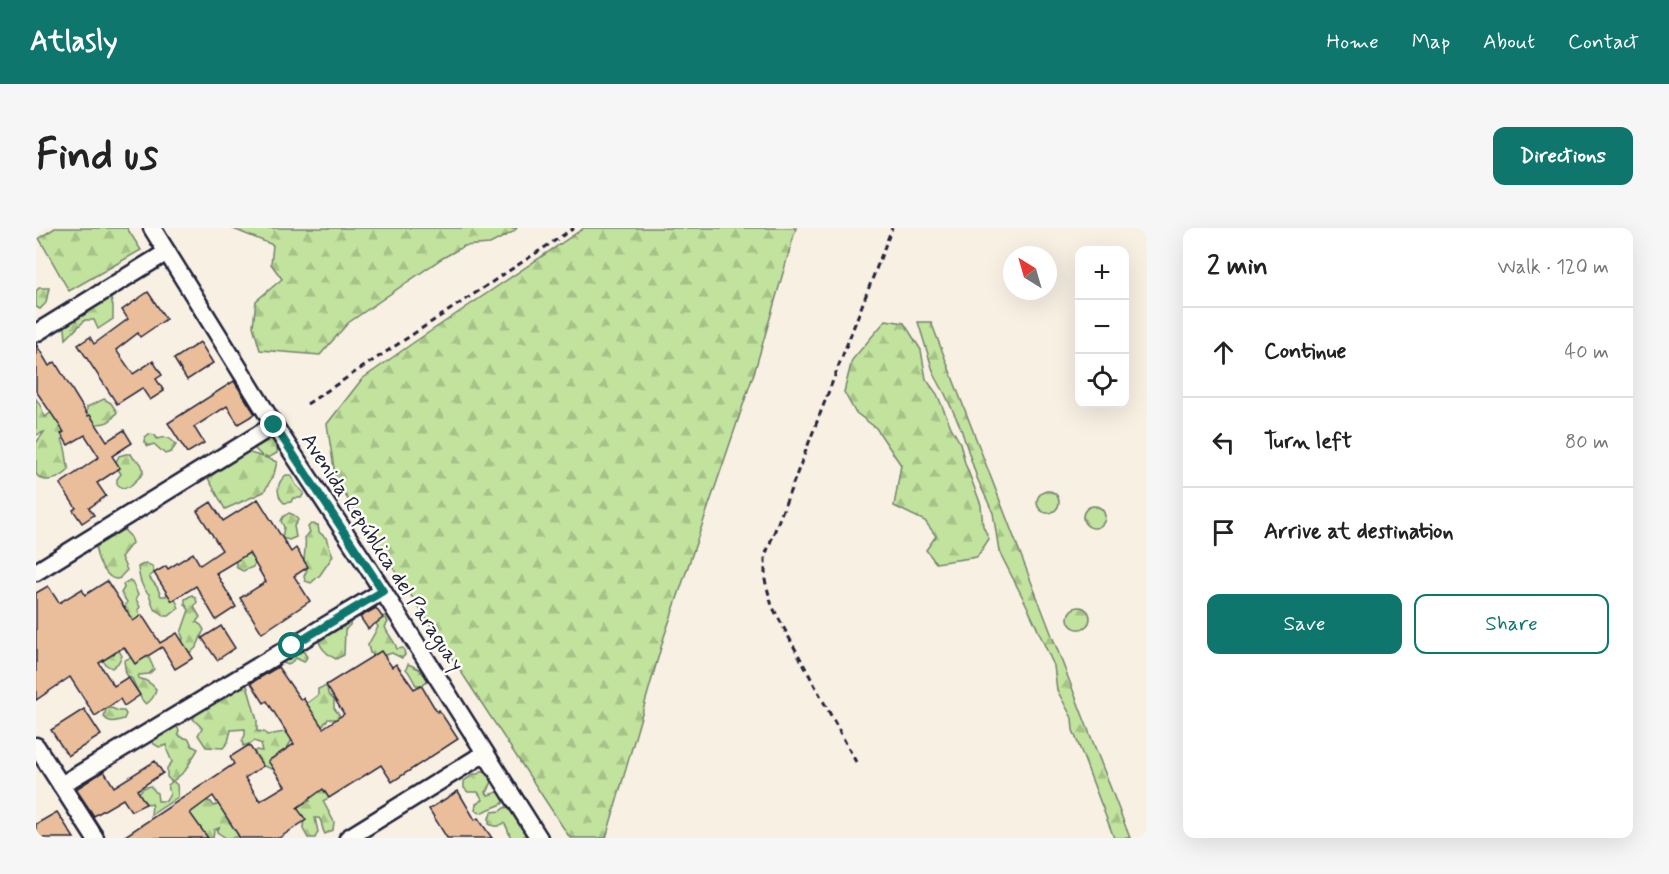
<!DOCTYPE html>
<html lang="en">
<head>
<meta charset="utf-8">
<style>
	:root { --surface:#fff; --page:#f6f6f6; --text:#222; --muted:#767676; --line:#e0e0e0; --accent:#0f766e }
	body { margin:0; font-family:Mynerve,sans-serif; background:var(--page); color:var(--text) }
	.controls { position:absolute; right:18px; top:18px; display:grid; overflow:hidden; border-radius:12px; box-shadow:0 6px 24px #0002 }
	.controls button { width:54px; height:54px; display:grid; place-items:center; padding:0; border:0; border-bottom:2px solid var(--line); background:var(--surface); color:var(--text); font:30px sans-serif }
	.compass { position:absolute; left:967px; top:18px; width:54px; height:54px; border-radius:50%; background:var(--surface); box-shadow:0 6px 24px #0002; rotate:323deg }
	.stop { position:absolute; width:18px; height:18px; margin:-14px; border:4px solid #0f766e; border-radius:50%; background:#fff }
	.stop.end { background:#0f766e; border-color:#fff; box-shadow:0 2px 6px #0008 }
	.list { margin:0; padding:0; list-style:none }
	h2 { display:flex; justify-content:space-between; align-items:center; height:78px; margin:0; padding:0 24px; font-size:26px }
	h2 small { font-size:20px; font-weight:400; color:var(--muted) }
	.list li { display:grid; grid-template-columns:39px 1fr auto; gap:18px; align-items:center; box-sizing:border-box; height:90px; padding:0 24px; border-top:2px solid var(--line) }
	.list b { display:block; font-size:22px; white-space:nowrap }
	.list em { font-size:20px; font-style:normal; color:var(--muted) }
	.actions { display:flex; gap:12px; padding:18px 24px }
	.actions a { flex:1; padding:14px 0; border:2px solid var(--accent); border-radius:12px; text-align:center; font-size:21px; color:var(--accent) }
	.actions .main { background:var(--accent); color:#fff }
	.icon { flex:none; width:33px; height:33px; fill:none; stroke:currentColor; stroke-width:2; stroke-linecap:round; stroke-linejoin:round }
	.map { position:relative; flex:none; width:1111px; height:610px; overflow:hidden; border-radius:12px }
	header { display:flex; align-items:center; gap:36px; box-sizing:border-box; height:84px; padding:0 30px; background:var(--accent); color:#fff }
	header strong { font-size:28px }
	nav { display:flex; gap:33px; margin-inline-start:auto; font-size:21px }
	.intro { display:flex; align-items:center; justify-content:space-between; box-sizing:border-box; height:144px; padding:0 36px }
	h1 { margin:0; font-size:42px }
	.button { padding:15px 27px; border-radius:12px; background:var(--accent); color:#fff; font-size:21px; font-weight:700 }
	main { display:flex; gap:36px; padding:0 36px }
	aside { flex:1; background:var(--surface); border-radius:12px; box-shadow:0 6px 24px #0002 }
	.map>svg:first-child { display:block }
	.forest { fill:url(#forest-firs); stroke:#72826c; stroke-width:1.5 }
	.building { fill:#eabe9a; stroke:#22223b; stroke-width:1.5 }
	.lines { fill:none; stroke-linecap:round; stroke-linejoin:round }
	.minor-casing { stroke:#22223b; stroke-width:21 }
	.path { stroke:#22223b; stroke-width:3; stroke-dasharray:6 4.5; stroke-linecap:butt }
	.minor { stroke:#fdfcf7; stroke-width:16 }
	.route { stroke:#0f766e; stroke-width:8 }
	.labels { text-anchor:middle; stroke-width:5; stroke-linejoin:round; paint-order:stroke }
	.street-label { font-size:21px; fill:#22223b; stroke:#fdfcf7 }
</style>
</head>
<body>
<header>
<strong>Atlasly</strong>
<nav><a>Home</a><a>Map</a><a>About</a><a>Contact</a></nav>
</header>
<div class="intro"><h1>Find us</h1><a class="button">Directions</a></div>
<main>
<div class="map">
<svg width="1111" height="610" viewBox="0 0 1111 610">
	<defs>
		<pattern id="forest-firs" width="22" height="20" patternUnits="userSpaceOnUse" patternTransform="scale(1.5)"><rect width="22" height="20" fill="#c1e39d"/><path d="M5 1l3.5 6h-7zM16 11l3.5 6h-7z" fill="#a6c288"/></pattern>
	</defs>
	<rect width="100%" height="100%" fill="#f9f0e4"/>
	<filter id="ink" filterUnits="userSpaceOnUse"><feTurbulence type="fractalNoise" baseFrequency=".0167" numOctaves="2"/><feDisplacementMap in="SourceGraphic" scale="12" xChannelSelector="R" yChannelSelector="G"/><feConvolveMatrix kernelMatrix="1 2 1 2 8 2 1 2 1" color-interpolation-filters="sRGB"/></filter>
	<g filter="url(#ink)">
		<!-- forest -->
		<g class="forest">
			<path d="M19,0h72l14,22 -72,41 -30,-53z"/>
			<path d="M195,0h286l-4,4 -23,12 -26,2 -23,13 -93,64 -28,32 -60,-5 -7,-24 3,-25 26,-22 -11,-15 2,-19z"/>
			<path d="M548,0h212l-41,142 -91,267 -58,201h-36l-234,-357 -9,-57 35,-45 51,-36z"/>
			<path d="M70,54l7,24v13l-15,10 -4,-9h-9l-19,19 -3,-30z"/>
			<path d="M3,60h10l-3,15 -6,6 -4,-2v-16z"/>
			<path d="M850,92l18,3 17,27 5,29 11,15 14,33 9,16 5,20 16,42 2,21 6,13 -12,18 -41,6 -10,-13 10,-14 -11,-15 -31,-15 7,-41 -25,-37 -21,-16 -11,-20 8,-32z"/>
			<path d="M882,94h13l199,516h-16l-41,-108 -1,-12 -15,-28 -3,-24 -27,-60 -28,-55 -6,-38 -16,-35 -17,-52 -15,-32 -11,-20z"/>
			<path d="M0,171l4,6 5,12 8,-6h13l-1,24 -3,5c5,9 4,20 7,30 -9,9 -25,15 -33,4v-31l8,-11 -8,3z"/>
			<path d="M68,171l7,4 6,9c-7,11 -11,12 -23,12l-7,-5v-12z"/>
			<path d="M226,203c10,7 17,10 15,22l-7,4h-6l13,5 -3,12 -10,18 -39,17 -17,-31 39,-26 16,5 -10,-10z"/>
			<path d="M113,206l6,1 2,4c9,-3 13,-2 19,6l-5,7 -6,2 -11,-10 -6,2 -4,-5 1,-4z"/>
			<path d="M90,226h5l3,5c8,3 9,7 9,15l-14,13 -7,1 -5,-4v-5l4,-5 -6,-10 4,-8z"/>
			<path d="M250,247h5l5,10 8,8 -3,5h-8l-2,4 -7,1c-9,-9 -7,-21 2,-28z"/>
			<circle cx="1012" cy="274" r="11"/>
			<circle cx="1058" cy="289" r="11"/>
			<path d="M253,285l5,2 4,5 -4,6 2,11 -7,3 -7,-2 2,-11 -3,-6 2,-4z"/>
			<path d="M275,296l7,1 1,7 7,6 7,18 -13,19 -9,8 -6,-2 -1,-5 3,-6c-6,-10 0,-21 -2,-33l5,-5 -2,-5z"/>
			<path d="M86,300l8,8 2,7 -11,14 6,13c-1,1 -7,7 -7,8 -12,6 -23,-19 -24,-28 -1,-3 0,-7 0,-10z"/>
			<path d="M215,324l5,9 -3,6 -10,4 -6,-3 -3,-13z"/>
			<path d="M109,335l7,3 2,7 -5,4 8,10 4,9h5l1,-3 4,1 4,5 4,9 -10,8h-5l-4,-4 -6,-3 -5,-15c-8,-6 -10,-17 -11,-27z"/>
			<path d="M94,352c4,3 6,11 8,15l-2,4 4,8 -2,3 3,9 -9,6c-5,-8 -10,-14 -5,-23l-6,-9 3,-5 -1,-4z"/>
			<path d="M156,367l3,2 2,5 -3,5 6,10 -4,5 5,3 3,5c-6,11 -5,20 -17,23l-6,-7 2,-8 -2,-5 8,-23 -4,-6v-5z"/>
			<circle cx="1043" cy="390" r="11"/>
			<path d="M316,387l-2,10 -5,5 -1,25 -8,4c-15,-8 -17,-15 -21,-30z"/>
			<path d="M349,388l3,6 -3,5c3,9 9,12 12,22l6,-1 1,2 1,5 -3,3 -10,-5 -13,4 -9,-4 -2,-8 10,-18 -3,-6 3,-4z"/>
			<path d="M269,403l-3,18 5,8 -3,5 -8,-4 -8,7 -10,-4v-15l13,-14z"/>
			<path d="M81,419l5,9 -4,7 -6,5c-7,-3 -9,-5 -10,-13z"/>
			<path d="M108,427l5,3 5,11 -5,5 -10,1 -1,3c8,2 12,4 18,11 -1,6 -5,12 -10,15l-4,-4 -10,-21 -6,-5 -2,-13c6,-5 14,-4 20,-6z"/>
			<path d="M372,436l11,5 10,10 -7,6h-6c-4,-6 -5,-11 -10,-16z"/>
			<path d="M210,454l11,38v11l7,1 3,3 18,-3 5,3 2,5 -13,21 -7,8c-9,-4 -16,-4 -23,-9l7,-10 6,1 -1,-4 1,-3 -8,-3 -2,2 -9,3 -1,-5 3,-6v-6l-14,1 -3,12 -5,6 -17,-1 -8,-12 4,-7 -9,-9 6,-10z"/>
			<path d="M287,459h4l1,7 6,6v8l6,8 -1,3h-11l-8,10 -14,-25 12,-9v-6z"/>
			<path d="M75,480l8,3h5l2,3 -2,5c-7,2 -14,5 -20,-2l2,-8z"/>
			<path d="M132,499h9l2,3 -1,4 3,3 8,2 3,7 6,3 -13,22 -12,10 4,4 1,12 -27,18 1,-11 -10,-1 -3,-10 4,-5 7,-2 7,7 1,8h8l4,-7 -2,-9 4,-3 -5,-5v-9l5,-6 -5,-12v-5l-8,2 -5,-3 -3,-5z"/>
			<path d="M445,543h5l5,2 2,6 -5,12 -2,1 2,3 10,-3 6,1 2,7 -4,4 -22,9 -5,-3 1,-6 7,-4 -5,-8h-10l-4,-4v-7l10,-7h4z"/>
			<path d="M282,551l12,18 -7,4 11,21 -1,8 -8,4c-4,-6 -2,-11 -6,-16h-4l3,14 -3,6h-7l-5,-9 1,-11 -6,-7 -1,-5 13,-5 -3,-4z"/>
			<path d="M166,571l9,3 3,4 8,-3 17,34 -13,1 -9,-6 2,-4 -5,2 -1,8h-22l-3,-26z"/>
			<path d="M474,578l8,11v5l5,3 3,7 -3,6h-12c-3,-5 -2,-9 -7,-15 -6,4 -8,4 -15,1v-6l3,-6 8,-1 4,-3z"/>
		</g>
		<!-- building -->
		<g class="building">
			<path d="M112,64l18,27 -26,18 -2,-4 -22,17 17,24 20,-13 9,14 -6,4 8,12 -14,9 -8,-12 -25,16 -39,-59 12,-8 4,7 34,-25 -6,-9z"/>
			<path d="M164,114l13,21 -26,17 -13,-21z"/>
			<path d="M0,116l13,22 6,-4 33,54 2,-1 17,26 17,-11 8,13 -20,13 8,12 -23,15 9,13 -17,12 5,7 -12,8 -9,-13 3,-2 -16,-24 39,-27 -14,-22 -17,10 -7,-11 3,-2 -28,-41z"/>
			<path d="M198,153l21,33 -17,10 -11,-18 -33,21 10,16 -17,10 -19,-30z"/>
			<path d="M222,271l33,53 5,-4 12,19 -14,9 16,25 -48,32 -22,-35 26,-16 -17,-29 -33,20 20,34 -20,13 -20,-34 -24,15 -18,-28 12,-7 2,3 25,-16 7,12 22,-15 -25,-39 14,-9 12,19z"/>
			<path d="M71,353l26,40 9,-6 18,28 17,-10 16,25 -18,11 -13,-22 -27,17 -11,-17 -25,16 15,23 14,-9 12,18 -16,11 -4,-7 -25,17 -25,-39 -34,23v-107l12,-7 11,17 23,-14 3,6z"/>
			<path d="M340,380l7,10 -15,11 -8,-12z"/>
			<path d="M185,398l14,22 -18,12 -15,-22z"/>
			<path d="M345,423l11,16 4,-3 18,25 7,-4 16,27 2,-2 19,29 -66,43 -11,-17 -52,33 -6,-9 -26,19 9,12 -27,18h-39l-27,-42 -23,17 18,25h-86l112,-74 -4,-7 19,-12 14,21 -18,12 15,23 25,-15 -17,-25 26,-17 -27,-43 -3,2 -13,-20 27,-16 23,33 2,-2 20,30 21,-14 -18,-29z"/>
			<path d="M48,481l17,26 -33,21 -17,-26z"/>
			<path d="M119,533l8,12 -26,17 9,14 -15,7 -8,-12 -29,17 -18,-27 28,-18 10,16z"/>
			<path d="M422,563l17,29 3,-2 14,20h-45l-18,-29z"/>
			<path d="M21,584l17,26h-38v-14z"/>
		</g>
		<g class="lines">
			<defs>
				<g id="minor">
					<path d="M116,0l122,197 93,141 172,272"/>
					<path d="M0,105l131,-81"/>
					<path d="M0,344l238,-147"/>
					<path d="M0,518l59,92"/>
					<path d="M25,557l322,-194"/>
					<path d="M312,610l137,-85"/>
				</g>
			</defs>
			<!-- minor casing -->
			<use href="#minor" class="minor-casing"/>
			<!-- path -->
			<g class="path">
				<path d="M271,176l267,-176"/>
				<path d="M820,534l-84,-156 -7,-26v-24l127,-328"/>
			</g>
			<!-- minor -->
			<use href="#minor" class="minor"/>
		</g>
	</g>
	<g class="lines" filter="url(#ink)">
		<!-- route -->
		<path class="route" d="M238,197l109,166 -91,55"/>
	</g>
	<g class="labels">
		<!-- street labels -->
		<g class="street-label">
			<text transform="translate(347 324) rotate(57)" y="7">Avenida República del Paraguay</text>
		</g>
	</g>
</svg>
<div class="controls">
<button>+</button>
<button>−</button>
<button><svg class="icon" aria-label="locate" viewBox="0 0 24 24"><circle cx="12" cy="12" r="6"/><path d="M12 2v4M12 18v4M2 12h4M18 12h4"/></svg></button>
</div>
<svg class="compass" viewBox="-18 -18 36 36"><path d="M0-13l5 13h-10z" fill="#e53935"/><path d="M0 13l5-13h-10z" fill="#767676"/></svg>
<div class="stop" style="left:256px;top:418px"></div>
<div class="stop end" style="left:238px;top:197px"></div>
</div>
<aside>
<h2>2 min<small>Walk · 120 m</small></h2>
<ul class="list">
<li><svg class="icon" aria-label="ahead" viewBox="0 0 24 24"><path d="M12 20V5M6 11l6-6 6 6"/></svg><div><b>Continue</b></div><em>40 m</em></li>
<li><svg class="icon" aria-label="left" viewBox="0 0 24 24"><path d="M17 20v-9H6M10 6l-5 5 5 5"/></svg><div><b>Turn left</b></div><em>80 m</em></li>
<li><svg class="icon" aria-label="arrive" viewBox="0 0 24 24"><path d="M6 21V4h12l-3 4 3 4H6"/></svg><div><b>Arrive at destination</b></div></li>
</ul>
<div class="actions"><a class="main">Save</a><a>Share</a></div>
</aside>
</main>
</body>
</html>
